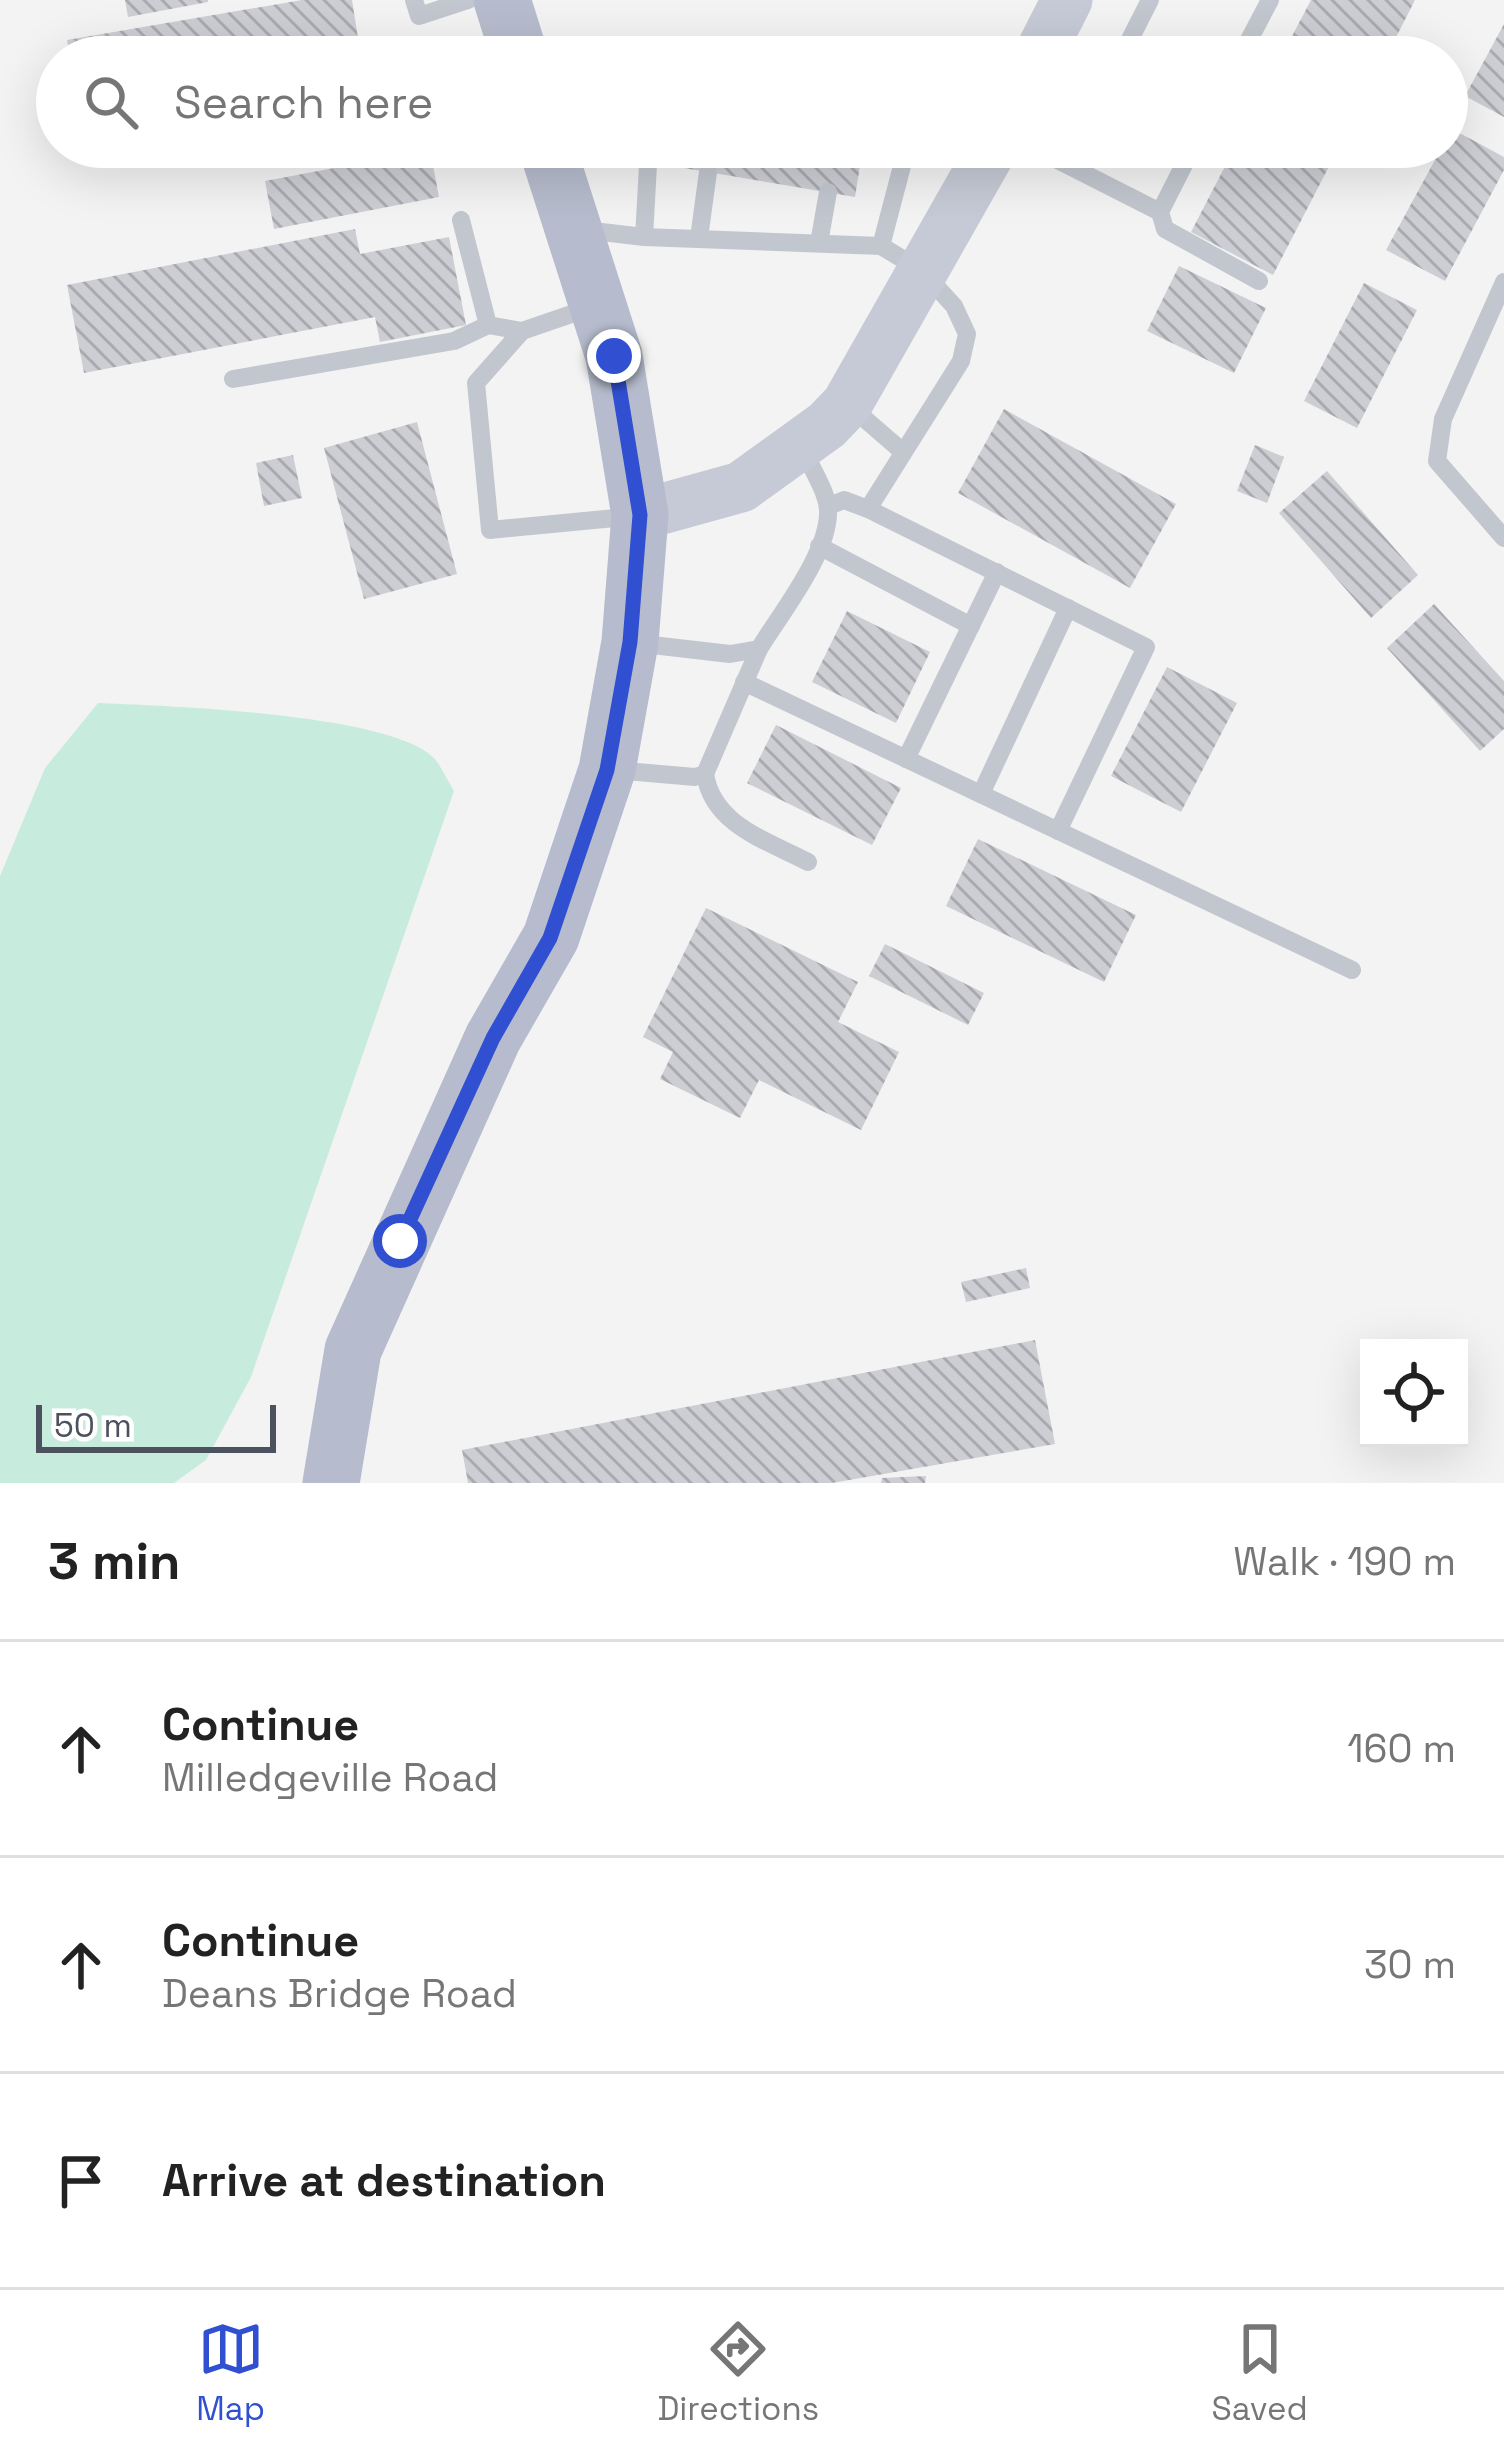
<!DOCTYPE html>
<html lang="en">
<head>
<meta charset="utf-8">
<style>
	:root { --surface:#fff; --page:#f2f2f2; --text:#222; --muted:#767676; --line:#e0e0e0; --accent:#3050d1 }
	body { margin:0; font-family:"Space Grotesk",sans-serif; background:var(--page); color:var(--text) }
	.controls { position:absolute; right:36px; bottom:36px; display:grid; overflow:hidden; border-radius:0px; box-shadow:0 12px 48px #0002 }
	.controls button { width:108px; height:108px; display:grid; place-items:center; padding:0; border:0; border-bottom:3px solid var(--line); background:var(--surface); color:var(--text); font:60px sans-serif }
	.scale { position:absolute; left:36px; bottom:30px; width:240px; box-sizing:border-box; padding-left:12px; border:6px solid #4c515e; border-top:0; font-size:33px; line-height:42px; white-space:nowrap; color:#4c515e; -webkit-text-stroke:9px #fff; paint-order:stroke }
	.stop { position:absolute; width:36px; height:36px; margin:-27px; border:9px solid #3050d1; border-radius:50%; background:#fff }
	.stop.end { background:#3050d1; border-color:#fff; box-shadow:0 3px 12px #0008 }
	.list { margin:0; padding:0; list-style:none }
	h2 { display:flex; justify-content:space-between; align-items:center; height:156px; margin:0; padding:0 48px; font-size:51px }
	h2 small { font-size:39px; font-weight:400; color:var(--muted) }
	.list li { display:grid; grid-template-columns:78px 1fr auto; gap:36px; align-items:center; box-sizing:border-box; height:216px; padding:0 48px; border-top:3px solid var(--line) }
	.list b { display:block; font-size:45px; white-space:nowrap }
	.list p { margin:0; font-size:39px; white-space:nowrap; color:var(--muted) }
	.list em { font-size:39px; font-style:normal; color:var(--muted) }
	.icon { flex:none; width:66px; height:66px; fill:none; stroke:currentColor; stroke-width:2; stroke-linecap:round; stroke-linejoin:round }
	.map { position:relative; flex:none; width:1504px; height:1483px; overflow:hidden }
	.search { position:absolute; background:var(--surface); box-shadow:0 12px 48px #0002; left:36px; right:36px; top:36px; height:132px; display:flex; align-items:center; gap:30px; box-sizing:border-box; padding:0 42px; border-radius:66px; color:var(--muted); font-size:45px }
	.sheet { height:804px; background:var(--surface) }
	nav { display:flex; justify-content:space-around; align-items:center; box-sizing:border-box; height:168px; border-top:3px solid var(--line); background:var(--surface); font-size:33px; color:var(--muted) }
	nav a { display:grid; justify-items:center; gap:6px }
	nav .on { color:var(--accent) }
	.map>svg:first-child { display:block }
	.green { fill:#c7ecde }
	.building { fill:url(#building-back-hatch) }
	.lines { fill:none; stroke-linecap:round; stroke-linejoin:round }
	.lane { stroke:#c2c7cf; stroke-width:18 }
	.secondary { stroke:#c6cad6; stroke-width:51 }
	.primary { stroke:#b6bccd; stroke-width:57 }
	.route { stroke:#3050d1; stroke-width:15 }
</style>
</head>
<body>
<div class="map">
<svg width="1504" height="1483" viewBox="0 0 1504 1483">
	<defs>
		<pattern id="building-back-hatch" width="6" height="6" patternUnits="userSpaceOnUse" patternTransform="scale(3)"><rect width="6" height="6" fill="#cdced4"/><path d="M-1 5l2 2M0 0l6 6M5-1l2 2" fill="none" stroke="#a9aaaf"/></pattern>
	</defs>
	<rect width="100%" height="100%" fill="#f4f3f3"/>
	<!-- green -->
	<path class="green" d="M98,703c65,3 296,10 337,56 7,9 13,22 19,32l-203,586 -45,83 -32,23h-174v-607l45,-108z"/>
	<!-- building -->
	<g class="building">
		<path d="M125,0h83v2l-80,15z"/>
		<path d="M302,0h50l9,57h-291l-3,-17z"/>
		<path d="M1311,0h104l-29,57h-105z"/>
		<path d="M1504,24v93l-39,-21z"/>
		<path d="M1452,129l52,28v13l-59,111 -59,-31 56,-103h5z"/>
		<path d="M675,147h188l-8,50 -183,-31z"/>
		<path d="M1235,147h104l-66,128 -82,-43z"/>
		<path d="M430,150l9,47 -165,32 -9,-48z"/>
		<path d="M355,229l5,25 89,-17 17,88 -86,17 -5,-25 -291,56 -17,-88z"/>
		<path d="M1179,266l87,42 -32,65 -87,-42z"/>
		<path d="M1364,283l53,27 -60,118 -53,-27z"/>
		<path d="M1004,409l172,95 -46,84 -172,-95z"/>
		<path d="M417,422l40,152 -93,25 -40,-151z"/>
		<path d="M1255,445l29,12 -17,46 -30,-12z"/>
		<path d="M293,455l9,43 -38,8 -8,-43z"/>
		<path d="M1327,471l91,104 -47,43 -92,-105z"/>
		<path d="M1434,604l70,77v48l-24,22 -93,-103z"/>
		<path d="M847,611l83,41 -34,71 -84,-41z"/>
		<path d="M1167,667l70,36 -56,109 -70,-36z"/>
		<path d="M776,725l125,63 -29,57 -125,-62z"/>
		<path d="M978,839l158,76 -32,67 -158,-76z"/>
		<path d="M706,908l152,74 -20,40 61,30 -38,78 -102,-50 -19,38 -80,-39 13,-27 -30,-15z"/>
		<path d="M885,944l99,49 -16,32 -99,-49z"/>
		<path d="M1026,1268l4,20 -64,14 -5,-20z"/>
		<path d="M1035,1340l20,104 -223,39h-364l-6,-33z"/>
		<path d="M926,1476l-1,7h-44l1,-5z"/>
	</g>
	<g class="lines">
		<!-- lane -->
		<g class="lane">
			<path d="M414,0l5,16 49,-16"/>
			<path d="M1121,57l29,-57"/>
			<path d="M1240,57l30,-57"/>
			<path d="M923,147l53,16"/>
			<path d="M1032,147l128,65 33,-65"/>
			<path d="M1160,212l5,17 94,52"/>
			<path d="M461,220l27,105 34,6"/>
			<path d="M585,230l59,7 237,9 40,24 33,36 13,28 -6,27 -93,148"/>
			<path d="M644,237l5,-90"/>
			<path d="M699,238l9,-66"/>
			<path d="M819,243l9,-51"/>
			<path d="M881,246l26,-99"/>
			<path d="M1504,282l-61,137 -6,42 67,77"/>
			<path d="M589,308l-67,23 -46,52 14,147 146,-14"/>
			<path d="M233,379l221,-38 34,-16"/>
			<path d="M851,407l52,45"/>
			<path d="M829,506l15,-6 24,9 278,138 -88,184"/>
			<path d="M819,546l152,80"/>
			<path d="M635,643l95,11 29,-5c22,-36 71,-97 69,-139 -1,-19 -18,-44 -26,-63"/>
			<path d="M744,682l608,288"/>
			<path d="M906,759l91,-187"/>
			<path d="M614,770l81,7 10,-3 54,-125"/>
			<path d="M705,774c8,51 61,66 103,88"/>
			<path d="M981,794l87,-186"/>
		</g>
		<!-- secondary -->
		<g class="secondary">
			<path d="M1038,57l29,-57"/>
			<path d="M640,515l101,-28 86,-62 20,-21 146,-257"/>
		</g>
		<!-- primary -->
		<g class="primary">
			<path d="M502,0l18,57"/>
			<path d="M331,1483l22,-133 140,-312 58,-101 56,-167 23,-128 10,-127 -26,-159 -67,-209"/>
		</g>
	</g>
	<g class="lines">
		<!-- route -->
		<path class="route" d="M400,1241l93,-203 57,-100 57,-168 23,-128 10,-127 -26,-159"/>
	</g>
</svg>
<div class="controls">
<button><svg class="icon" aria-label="locate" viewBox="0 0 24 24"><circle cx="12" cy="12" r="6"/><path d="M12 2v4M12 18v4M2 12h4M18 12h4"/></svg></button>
</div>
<div class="scale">50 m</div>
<div class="stop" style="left:400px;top:1241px"></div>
<div class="stop end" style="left:614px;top:356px"></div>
<div class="search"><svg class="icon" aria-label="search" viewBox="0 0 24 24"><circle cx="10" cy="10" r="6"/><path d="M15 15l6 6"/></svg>Search here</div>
</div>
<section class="sheet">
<h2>3 min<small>Walk · 190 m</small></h2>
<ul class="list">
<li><svg class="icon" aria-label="ahead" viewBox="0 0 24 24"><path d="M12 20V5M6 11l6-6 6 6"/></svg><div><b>Continue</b><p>Milledgeville Road</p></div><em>160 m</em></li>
<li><svg class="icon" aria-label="ahead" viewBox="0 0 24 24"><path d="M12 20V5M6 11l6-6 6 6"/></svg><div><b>Continue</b><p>Deans Bridge Road</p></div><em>30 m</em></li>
<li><svg class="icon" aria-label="arrive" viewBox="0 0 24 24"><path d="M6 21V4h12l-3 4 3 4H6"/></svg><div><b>Arrive at destination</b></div></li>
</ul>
</section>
<nav>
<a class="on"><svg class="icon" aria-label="map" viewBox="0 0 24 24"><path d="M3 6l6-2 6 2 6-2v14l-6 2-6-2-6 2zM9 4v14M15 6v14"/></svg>Map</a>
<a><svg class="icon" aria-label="directions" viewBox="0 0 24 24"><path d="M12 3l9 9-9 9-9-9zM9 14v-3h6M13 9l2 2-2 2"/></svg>Directions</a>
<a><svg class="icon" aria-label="saved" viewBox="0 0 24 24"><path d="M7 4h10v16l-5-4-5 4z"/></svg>Saved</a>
</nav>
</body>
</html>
